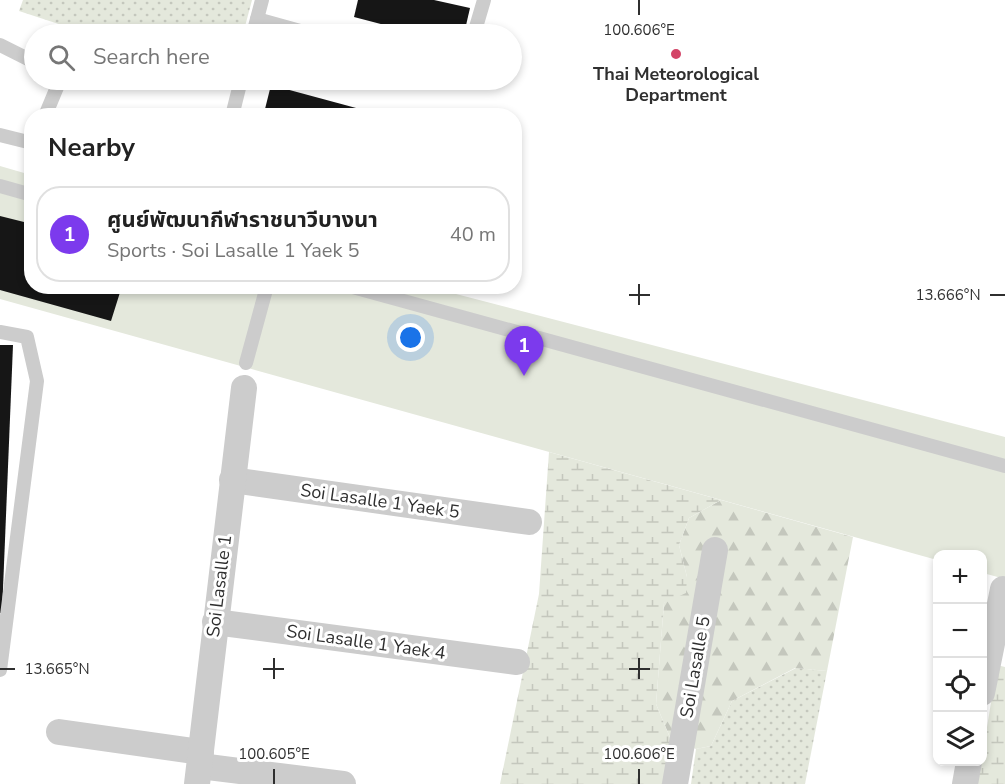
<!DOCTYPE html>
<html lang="en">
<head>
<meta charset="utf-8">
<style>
	:root { --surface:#fff; --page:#f2f2f2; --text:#222; --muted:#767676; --line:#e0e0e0; --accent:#7c3aed }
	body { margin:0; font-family:"Nunito Sans","Noto Sans Thai",sans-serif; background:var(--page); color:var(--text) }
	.controls { position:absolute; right:18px; bottom:18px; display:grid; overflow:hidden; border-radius:12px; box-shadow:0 3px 9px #0003 }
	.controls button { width:54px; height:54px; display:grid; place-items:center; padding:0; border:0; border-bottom:2px solid var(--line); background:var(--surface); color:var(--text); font:30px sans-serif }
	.you { position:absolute; left:411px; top:338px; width:21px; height:21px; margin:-15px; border:4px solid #fff; border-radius:50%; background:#1a73e8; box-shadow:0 0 0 9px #1a73e833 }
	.badge { display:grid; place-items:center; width:39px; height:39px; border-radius:50%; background:var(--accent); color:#fff; font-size:20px; font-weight:700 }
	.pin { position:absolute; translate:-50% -50px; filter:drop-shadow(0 2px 3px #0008) }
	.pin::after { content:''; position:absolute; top:32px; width:21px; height:18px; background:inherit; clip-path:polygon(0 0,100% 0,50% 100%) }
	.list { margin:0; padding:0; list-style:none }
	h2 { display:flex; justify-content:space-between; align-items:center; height:78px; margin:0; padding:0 24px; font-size:26px }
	h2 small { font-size:20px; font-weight:400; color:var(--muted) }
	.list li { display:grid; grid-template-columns:39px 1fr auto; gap:18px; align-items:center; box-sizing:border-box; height:96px; margin:0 12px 12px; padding:0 12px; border:2px solid var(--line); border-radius:24px }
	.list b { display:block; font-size:22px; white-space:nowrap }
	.list p { margin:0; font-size:20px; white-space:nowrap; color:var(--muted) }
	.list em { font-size:20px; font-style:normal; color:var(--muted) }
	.icon { flex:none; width:33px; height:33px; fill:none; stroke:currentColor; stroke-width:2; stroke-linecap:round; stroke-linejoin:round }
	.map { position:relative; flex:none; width:1005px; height:784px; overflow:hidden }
	.search { position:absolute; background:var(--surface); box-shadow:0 3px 9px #0003; left:24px; top:24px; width:498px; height:66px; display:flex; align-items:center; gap:15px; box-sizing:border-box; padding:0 21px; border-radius:33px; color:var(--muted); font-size:22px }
	.panel { position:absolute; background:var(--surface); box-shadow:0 3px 9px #0003; left:24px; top:108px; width:498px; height:186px; border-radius:24px }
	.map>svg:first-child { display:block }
	.grass { fill:url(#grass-dots) }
	.forest { fill:url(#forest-firs) }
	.wetland { fill:url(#wetland-marsh) }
	.pitch { fill:#e4e8dc }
	.building { fill:#161616 }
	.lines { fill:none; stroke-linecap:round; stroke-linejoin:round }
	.service { stroke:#ccc; stroke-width:14 }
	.minor { stroke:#ccc; stroke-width:26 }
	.ticks { fill:none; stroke:#2f2f2f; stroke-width:2 }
	.poi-dot { fill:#d34467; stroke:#fff; stroke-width:2 }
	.labels { text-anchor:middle; stroke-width:6; stroke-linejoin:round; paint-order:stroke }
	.poi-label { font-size:18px; font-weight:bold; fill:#2f2f2f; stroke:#fff }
	.street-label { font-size:18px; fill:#2f2f2f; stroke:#fff }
	.ticks-label { font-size:15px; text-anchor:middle; fill:#2f2f2f; stroke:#fff; stroke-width:6; stroke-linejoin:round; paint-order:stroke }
</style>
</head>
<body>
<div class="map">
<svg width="1005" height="784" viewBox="0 0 1005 784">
	<defs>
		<pattern id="grass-dots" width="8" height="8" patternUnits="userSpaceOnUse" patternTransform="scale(1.5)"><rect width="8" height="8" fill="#e4e8dc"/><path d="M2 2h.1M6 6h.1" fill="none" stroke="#c4c7bd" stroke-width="1.8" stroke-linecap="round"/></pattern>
		<pattern id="forest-firs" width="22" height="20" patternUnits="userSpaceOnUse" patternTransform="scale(1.5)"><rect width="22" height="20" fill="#e4e8dc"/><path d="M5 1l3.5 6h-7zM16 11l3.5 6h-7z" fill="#c4c7bd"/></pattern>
		<pattern id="wetland-marsh" width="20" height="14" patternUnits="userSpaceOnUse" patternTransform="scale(1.5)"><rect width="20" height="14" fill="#e4e8dc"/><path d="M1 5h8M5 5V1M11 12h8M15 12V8" fill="none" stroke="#c4c7bd"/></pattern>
	</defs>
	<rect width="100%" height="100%" fill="#fff"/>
	<!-- grass -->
	<g class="grass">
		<path d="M23,0h229l-9,34h-154l-70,-23z"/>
		<path d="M796,668l31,3 -22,113h-114l5,-35 15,-3 21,-45z"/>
	</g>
	<!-- forest -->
	<path class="forest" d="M721,500l132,37 -26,134 -32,-3 -63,33 -21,45 -15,3 -25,-9 -15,-36 8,-101 23,-26 -8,-32 10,-27z"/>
	<!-- wetland -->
	<g class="wetland">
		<path d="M549,452l172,48 -32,18 -10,27 8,32 -1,16 -22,10 -8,101 15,36 -8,44h-163l39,-190z"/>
		<path d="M997,665l8,2v117h-28l4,-22h1l1,-10z"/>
	</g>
	<!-- pitch -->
	<path class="pitch" d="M0,166l31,9 1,111 397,1 576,150v142l-22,-6 -1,-19h-44l-1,6 -937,-261z"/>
	<!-- building -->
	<g class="building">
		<path d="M358,0h76l36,8 -6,26h-45l-65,-17z"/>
		<path d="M271,85l111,30v1h-111l-7,-3z"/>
		<path d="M0,216l32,8v62h90l-11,35 -111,-31z"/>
		<path d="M0,345h13l-11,268h-2z"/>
	</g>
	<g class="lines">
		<!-- service -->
		<g class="service">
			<path d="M257,19l54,15"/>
			<path d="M253,34l9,-34"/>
			<path d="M474,34l10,-34"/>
			<path d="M0,45l34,17"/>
			<path d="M45,116l15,-36"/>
			<path d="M232,116l9,-36"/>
			<path d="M0,135l32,8"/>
			<path d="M0,186l32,9"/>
			<path d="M349,286l656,180"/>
			<path d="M0,332l27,5 10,44 -37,289"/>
			<path d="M246,363l21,-77"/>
		</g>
		<!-- minor -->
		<g class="minor">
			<path d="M232,480l297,42"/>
			<path d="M215,622l302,40"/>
			<path d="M982,693l21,-104"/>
			<path d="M59,732l142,20"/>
			<path d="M200,766l143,18"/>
			<path d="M197,784l47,-396"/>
			<path d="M675,784l40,-234"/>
			<path d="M965,784l4,-22"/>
		</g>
	</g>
	<!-- ticks -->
	<path class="ticks" d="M639,0v15M639,284v21M629,295h21M990,295h15M274,658v21M639,658v21M0,669h15M263,669h21M629,669h21M274,769v15M639,769v15"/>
	<!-- markers -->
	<circle class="poi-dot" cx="676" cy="54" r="6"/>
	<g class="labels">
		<!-- poi labels -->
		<g class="poi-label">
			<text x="676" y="80">Thai Meteorological<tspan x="676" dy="21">Department</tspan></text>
		</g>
		<!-- street labels -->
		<g class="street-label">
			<text transform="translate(380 501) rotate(8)" y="6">Soi Lasalle 1 Yaek 5</text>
			<text transform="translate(219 586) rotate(-83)" y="6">Soi Lasalle 1</text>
			<text transform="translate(366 642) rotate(8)" y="6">Soi Lasalle 1 Yaek 4</text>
			<text transform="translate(695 667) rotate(-80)" y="6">Soi Lasalle 5</text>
		</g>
	</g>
	<g class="ticks-label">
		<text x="639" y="35">100.606°E</text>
		<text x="948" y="300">13.666°N</text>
		<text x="57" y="674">13.665°N</text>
		<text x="274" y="759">100.605°E</text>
		<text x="639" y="759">100.606°E</text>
	</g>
</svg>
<div class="controls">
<button>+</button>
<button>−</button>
<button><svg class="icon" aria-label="locate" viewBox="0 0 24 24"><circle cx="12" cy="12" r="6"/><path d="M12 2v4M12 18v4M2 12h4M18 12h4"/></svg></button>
<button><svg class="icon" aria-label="layers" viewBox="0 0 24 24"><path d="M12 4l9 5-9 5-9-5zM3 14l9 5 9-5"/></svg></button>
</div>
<div class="you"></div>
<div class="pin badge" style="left:524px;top:376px">1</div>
<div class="search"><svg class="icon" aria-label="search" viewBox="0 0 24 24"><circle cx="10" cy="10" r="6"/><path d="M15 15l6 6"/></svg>Search here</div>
<section class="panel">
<h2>Nearby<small></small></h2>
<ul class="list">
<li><span class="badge">1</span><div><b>ศูนย์พัฒนากีฬาราชนาวีบางนา</b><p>Sports · Soi Lasalle 1 Yaek 5</p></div><em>40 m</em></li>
</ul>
</section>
</div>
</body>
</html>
